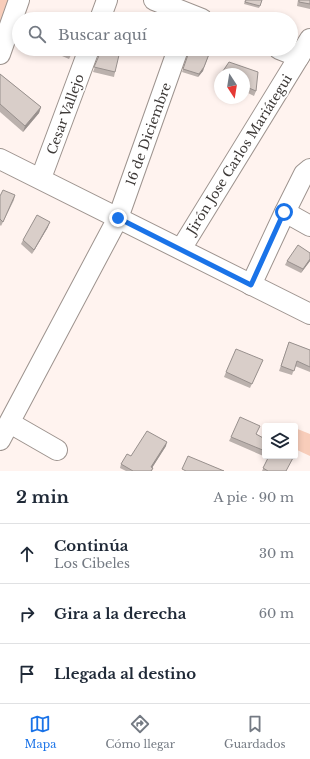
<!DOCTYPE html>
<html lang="es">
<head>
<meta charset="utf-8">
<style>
	:root { --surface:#fff; --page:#f6f6f7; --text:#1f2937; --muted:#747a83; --line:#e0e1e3; --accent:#1a73e8 }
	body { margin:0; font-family:"Libre Baskerville",serif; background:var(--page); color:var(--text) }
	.controls { position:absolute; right:12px; bottom:12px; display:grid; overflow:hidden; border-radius:4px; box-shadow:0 2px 6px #0003 }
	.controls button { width:36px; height:36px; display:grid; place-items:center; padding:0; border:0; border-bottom:1px solid var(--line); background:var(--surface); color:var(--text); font:20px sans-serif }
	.compass { position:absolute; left:214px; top:68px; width:36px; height:36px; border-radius:50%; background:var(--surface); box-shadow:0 2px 6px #0003; rotate:168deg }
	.stop { position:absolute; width:12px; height:12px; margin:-9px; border:3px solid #1a73e8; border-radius:50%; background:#fff }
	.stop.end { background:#1a73e8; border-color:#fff; box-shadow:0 1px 4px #0008 }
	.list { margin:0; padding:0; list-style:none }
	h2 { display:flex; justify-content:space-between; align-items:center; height:52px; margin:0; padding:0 16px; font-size:17px }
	h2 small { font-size:13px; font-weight:400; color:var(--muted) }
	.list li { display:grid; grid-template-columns:26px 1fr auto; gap:12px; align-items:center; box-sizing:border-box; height:60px; padding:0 16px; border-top:1px solid var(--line) }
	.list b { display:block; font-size:15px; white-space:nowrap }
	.list p { margin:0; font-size:13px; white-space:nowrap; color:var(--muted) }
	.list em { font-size:13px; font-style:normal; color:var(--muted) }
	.icon { flex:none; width:22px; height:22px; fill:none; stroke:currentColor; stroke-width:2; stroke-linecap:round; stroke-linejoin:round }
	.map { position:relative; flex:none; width:310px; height:471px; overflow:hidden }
	.search { position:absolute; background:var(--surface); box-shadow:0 2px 6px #0003; left:12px; right:12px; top:12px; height:44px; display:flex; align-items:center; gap:10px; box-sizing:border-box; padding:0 14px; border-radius:22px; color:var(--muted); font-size:15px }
	.sheet { height:232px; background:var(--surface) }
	nav { display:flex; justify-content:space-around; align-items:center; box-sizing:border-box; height:56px; border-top:1px solid var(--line); background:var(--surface); font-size:11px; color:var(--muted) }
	nav a { display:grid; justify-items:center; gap:2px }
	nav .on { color:var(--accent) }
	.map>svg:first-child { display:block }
	.green { fill:#f8cdba }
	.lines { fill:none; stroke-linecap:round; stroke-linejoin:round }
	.minor-casing { stroke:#9d938e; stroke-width:22 }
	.minor { stroke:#fff; stroke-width:20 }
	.wall { fill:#bbb1ad }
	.shaded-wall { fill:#98908d }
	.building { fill:#d9cec9; stroke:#98908d }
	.route { stroke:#1a73e8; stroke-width:5 }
	.labels { text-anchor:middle; stroke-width:4; stroke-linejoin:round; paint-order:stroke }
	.street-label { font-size:13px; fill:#3e3a38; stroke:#fff }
</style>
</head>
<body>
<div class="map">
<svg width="310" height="471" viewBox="0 0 310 471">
	<rect width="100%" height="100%" fill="#fff3ef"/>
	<!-- green -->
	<g class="green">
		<path d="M0,0h12l-12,33z"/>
		<path d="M295,428l15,6v22l-15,-7z"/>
	</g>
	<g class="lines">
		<defs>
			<g id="minor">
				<path d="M154,0l48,19"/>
				<path d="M100,19l7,-19"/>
				<path d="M279,49l20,8"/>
				<path d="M0,54l19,-54"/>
				<path d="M0,159l310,155"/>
				<path d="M41,178l48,-129"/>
				<path d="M285,212l25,14"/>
				<path d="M181,249l129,-210"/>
				<path d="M251,285l34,-73 19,-38 6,-5"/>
				<path d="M10,423l47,27"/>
				<path d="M0,440l118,-222 60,-169"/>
			</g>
		</defs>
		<!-- minor casing -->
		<use href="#minor" class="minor-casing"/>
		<!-- minor -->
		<use href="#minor" class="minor"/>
	</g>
	<!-- wall -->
	<g class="wall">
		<path d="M245,0h17l-3,8 -15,-4z"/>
		<path d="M298,0h12v9l-13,-3z"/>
		<path d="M56,49h18l-5,10 -14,-6z"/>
		<path d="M189,49h22l-8,22 -5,6 -16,-5 7,-20z"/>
		<path d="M101,51l14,21 -1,5 -21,-5z"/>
		<path d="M0,74l41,33 -2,6 -16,19 -23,-20z"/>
		<path d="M244,74l12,17 -2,5 -10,-5z"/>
		<path d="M15,195l-1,5 -13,26 -1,-1v-29z"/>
		<path d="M48,227l-16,27 -11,-10 2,-4z"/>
		<path d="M310,253v8l-9,12 -16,-8 2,-4z"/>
		<path d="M289,342l21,8v22l-15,-6 -3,9 -13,-4z"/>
		<path d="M263,360l-13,28 -26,-11 2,-5z"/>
		<path d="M256,434l9,5v17h29l-8,15h-24l6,-13 -39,-17 2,-4z"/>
		<path d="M166,446l-14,22h1l-1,3h-26l-6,-3 1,-4 10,-8z"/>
	</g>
	<!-- shaded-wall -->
	<g class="shaded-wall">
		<path d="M204,67l-1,4 -5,6 1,-3z"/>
		<path d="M41,107l-2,6 -16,19 2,-6z"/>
		<path d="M50,222l-2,5 -16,27 2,-4z"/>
		<path d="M310,259v2l-9,12 2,-4z"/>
		<path d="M167,442l-1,4 -16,25 1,-4z"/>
	</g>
	<!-- building -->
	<g class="building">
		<path d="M246,0h16l-2,6 -15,-4z"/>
		<path d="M299,0h11v4l-11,-2z"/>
		<path d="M163,14l12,4 -1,1h-12z"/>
		<path d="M58,49h15l-3,6z"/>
		<path d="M190,49h21l-7,18 -5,7 -16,-5z"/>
		<path d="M101,51l18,4 -4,17 -21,-5z"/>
		<path d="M229,62l29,10 -2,19 -12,-5v-12h-23z"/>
		<path d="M0,74l41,33 -16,19 -25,-22z"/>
		<path d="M3,190l12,5 -12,27 -3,-3v-23z"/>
		<path d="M37,215l13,7 -16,28 -11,-10z"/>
		<path d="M298,245l12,8v6l-7,10 -16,-8z"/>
		<path d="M289,342l21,8v17l-13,-6 -3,10 -13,-5z"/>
		<path d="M236,349l27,11 -11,24 -26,-12z"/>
		<path d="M240,417l20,9 -4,8 9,5v12l-34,-14z"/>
		<path d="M147,431l20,11 -16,25 2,1 -2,3h-18l-12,-7 6,-10 4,2z"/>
		<path d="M188,456l36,15h-38l-4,-2z"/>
		<path d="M269,456h25l-8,15h-18l-5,-3z"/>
	</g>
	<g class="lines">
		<!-- route -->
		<path class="route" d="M118,218l133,67 33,-73"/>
	</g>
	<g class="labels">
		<!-- street labels -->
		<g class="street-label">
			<text transform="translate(65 114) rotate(-70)" y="5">Cesar Vallejo</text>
			<text transform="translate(148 134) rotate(-70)" y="5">16 de Diciembre</text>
			<text transform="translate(239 154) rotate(-58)" y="5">Jirón Jose Carlos Mariátegui</text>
		</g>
	</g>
</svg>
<div class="controls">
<button><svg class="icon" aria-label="layers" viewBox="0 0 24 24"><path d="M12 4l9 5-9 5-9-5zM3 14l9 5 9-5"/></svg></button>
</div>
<svg class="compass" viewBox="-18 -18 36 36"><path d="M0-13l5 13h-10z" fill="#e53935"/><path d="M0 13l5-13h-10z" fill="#747a83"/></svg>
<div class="stop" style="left:284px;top:212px"></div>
<div class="stop end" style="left:118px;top:218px"></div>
<div class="search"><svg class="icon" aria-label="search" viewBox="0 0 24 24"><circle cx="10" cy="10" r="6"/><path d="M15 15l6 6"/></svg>Buscar aquí</div>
</div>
<section class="sheet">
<h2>2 min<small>A pie · 90 m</small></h2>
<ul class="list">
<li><svg class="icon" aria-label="ahead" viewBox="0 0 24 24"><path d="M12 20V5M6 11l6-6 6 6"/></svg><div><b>Continúa</b><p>Los Cibeles</p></div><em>30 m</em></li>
<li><svg class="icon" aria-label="right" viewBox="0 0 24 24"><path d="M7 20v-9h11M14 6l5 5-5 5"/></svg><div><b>Gira a la derecha</b></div><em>60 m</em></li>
<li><svg class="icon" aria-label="arrive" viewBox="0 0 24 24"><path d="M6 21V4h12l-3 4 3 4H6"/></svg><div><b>Llegada al destino</b></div></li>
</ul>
</section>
<nav>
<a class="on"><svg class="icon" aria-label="map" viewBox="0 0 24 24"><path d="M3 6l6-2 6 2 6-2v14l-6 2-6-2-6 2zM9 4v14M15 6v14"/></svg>Mapa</a>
<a><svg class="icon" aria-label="directions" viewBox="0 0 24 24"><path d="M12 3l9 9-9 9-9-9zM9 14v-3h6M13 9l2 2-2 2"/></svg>Cómo llegar</a>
<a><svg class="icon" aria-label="saved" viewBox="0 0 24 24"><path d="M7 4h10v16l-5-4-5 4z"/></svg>Guardados</a>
</nav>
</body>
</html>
